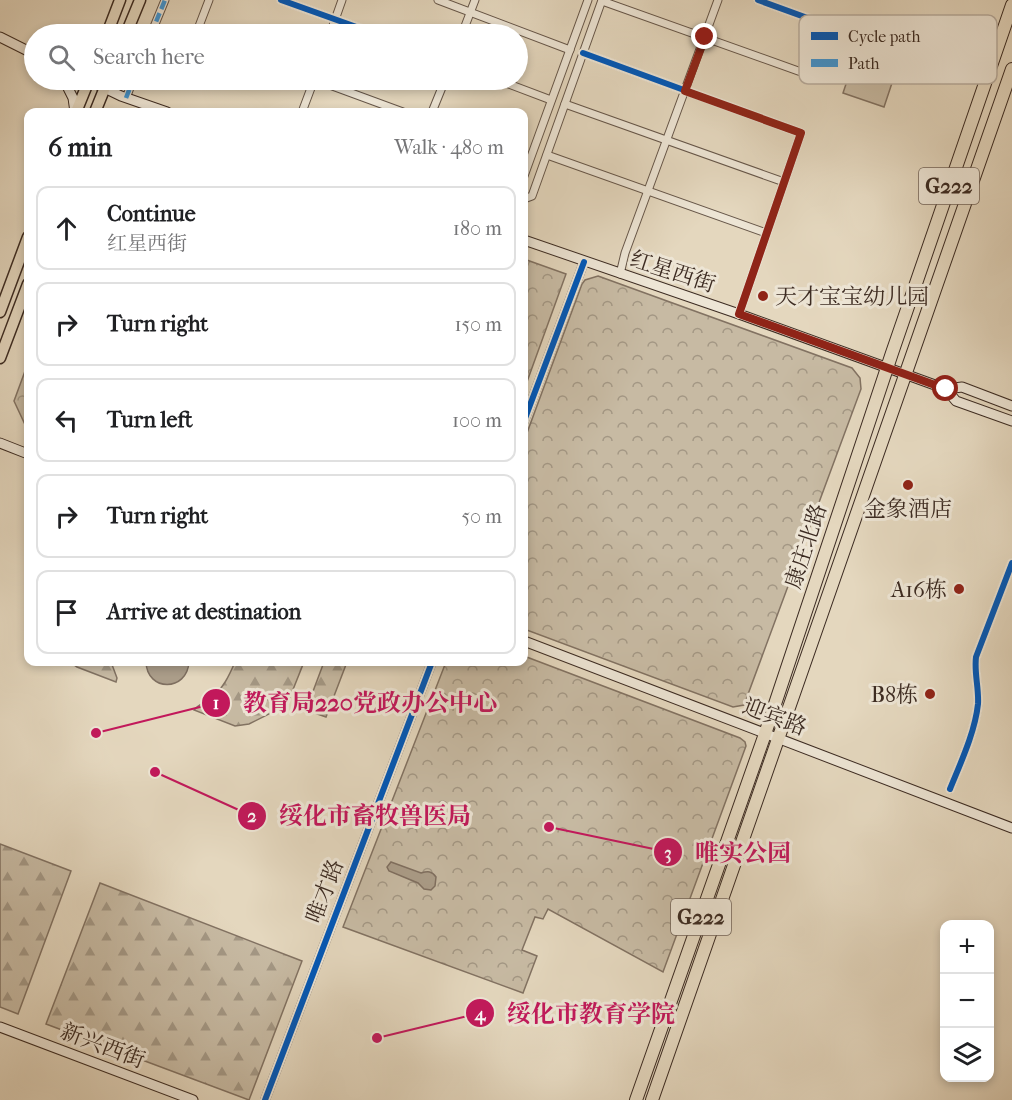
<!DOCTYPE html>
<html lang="en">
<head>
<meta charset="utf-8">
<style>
	:root { --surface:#fff; --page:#f2f2f2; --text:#202124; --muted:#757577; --line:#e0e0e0 }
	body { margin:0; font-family:"IM FELL French Canon","Noto Serif SC",serif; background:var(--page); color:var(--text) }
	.controls { position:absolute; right:18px; bottom:18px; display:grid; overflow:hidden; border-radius:12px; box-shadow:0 3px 9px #0003 }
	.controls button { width:54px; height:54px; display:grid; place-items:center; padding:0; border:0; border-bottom:2px solid var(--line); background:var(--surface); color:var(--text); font:30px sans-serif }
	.stop { position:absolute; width:18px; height:18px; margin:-14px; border:4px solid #8f2418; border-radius:50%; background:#fff }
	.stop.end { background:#8f2418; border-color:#fff; box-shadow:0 2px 6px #0008 }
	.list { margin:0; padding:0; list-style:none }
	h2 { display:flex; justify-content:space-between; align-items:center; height:78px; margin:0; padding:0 24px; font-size:26px }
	h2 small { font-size:20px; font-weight:400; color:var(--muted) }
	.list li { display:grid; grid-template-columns:39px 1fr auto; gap:18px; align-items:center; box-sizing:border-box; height:84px; margin:0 12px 12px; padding:0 12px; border:2px solid var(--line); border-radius:12px }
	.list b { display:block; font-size:22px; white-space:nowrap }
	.list p { margin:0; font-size:20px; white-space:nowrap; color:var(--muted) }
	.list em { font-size:20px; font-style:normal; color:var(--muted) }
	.icon { flex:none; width:33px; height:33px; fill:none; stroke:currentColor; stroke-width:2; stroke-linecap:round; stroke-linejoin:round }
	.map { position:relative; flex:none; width:1012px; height:1100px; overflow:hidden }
	.search { position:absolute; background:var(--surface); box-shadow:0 3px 9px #0003; left:24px; top:24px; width:504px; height:66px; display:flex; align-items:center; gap:15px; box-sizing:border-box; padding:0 21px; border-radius:33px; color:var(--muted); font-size:22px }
	.panel { position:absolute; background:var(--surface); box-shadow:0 3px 9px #0003; left:24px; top:108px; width:504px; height:558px; border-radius:12px }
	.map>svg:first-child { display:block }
	.green { fill:#c7baa3; stroke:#827262; stroke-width:1.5 }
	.forest { fill:url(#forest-firs); stroke:#827262; stroke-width:1.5 }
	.park { fill:url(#park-crowns); stroke:#827262; stroke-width:1.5 }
	.water { fill:#ab9d89; stroke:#7f6f60; stroke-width:1.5 }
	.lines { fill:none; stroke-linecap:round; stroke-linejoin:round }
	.minor-casing { stroke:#665649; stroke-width:9 }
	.tertiary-casing { stroke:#665649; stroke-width:10 }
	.secondary-casing { stroke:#3c2b22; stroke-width:11 }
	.primary-casing { stroke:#3c2b22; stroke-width:13 }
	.trunk-casing { stroke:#3c2b22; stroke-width:14 }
	.minor { stroke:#ede5d5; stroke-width:7 }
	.tertiary { stroke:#ede5d5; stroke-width:8 }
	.secondary { stroke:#ede5d5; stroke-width:9 }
	.primary { stroke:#e4d7be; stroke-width:10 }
	.trunk { stroke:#e4d7be; stroke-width:12 }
	.quiet { stroke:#3f96d5; stroke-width:4.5; stroke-dasharray:9 4.5; stroke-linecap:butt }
	.cycleway-casing { stroke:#ede5d5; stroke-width:10 }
	.cycleway { stroke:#0057b8; stroke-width:6 }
	.route { stroke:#8f2418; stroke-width:8 }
	.poi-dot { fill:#8f2418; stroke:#ede5d5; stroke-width:2 }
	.labels { text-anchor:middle; stroke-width:6; stroke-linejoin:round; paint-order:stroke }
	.shield { fill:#ede5d5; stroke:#716358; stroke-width:1.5 }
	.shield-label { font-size:21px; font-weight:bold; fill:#3c2b22 }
	.street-label { font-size:22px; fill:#3c2b22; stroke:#ede5d5 }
	.poi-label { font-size:22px; fill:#3c2b22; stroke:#ede5d5; text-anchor:end }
	.key { fill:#ede5d5; stroke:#b8ad9f; stroke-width:1.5 }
	.key-label { font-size:16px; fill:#3c2b22 }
	.leader { fill:none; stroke:#c2185b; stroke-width:2 }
	.callout-dot { fill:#c2185b; stroke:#ede5d5; stroke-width:2 }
	.mark-label { font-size:18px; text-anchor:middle; font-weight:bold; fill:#fff }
	.callout-label { font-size:24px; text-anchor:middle; font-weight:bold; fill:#c2185b; stroke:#ede5d5; stroke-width:6; stroke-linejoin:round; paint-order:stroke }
</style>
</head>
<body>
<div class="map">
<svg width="1012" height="1100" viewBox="0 0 1012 1100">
	<defs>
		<pattern id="forest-firs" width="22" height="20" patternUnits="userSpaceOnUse" patternTransform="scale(1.5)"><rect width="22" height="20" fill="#c7baa3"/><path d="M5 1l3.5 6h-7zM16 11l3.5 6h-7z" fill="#a39784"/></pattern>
		<pattern id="park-crowns" width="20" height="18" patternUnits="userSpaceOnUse" patternTransform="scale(1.5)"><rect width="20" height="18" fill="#c7baa3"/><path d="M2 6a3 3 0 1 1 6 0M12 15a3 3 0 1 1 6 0" fill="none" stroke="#a39784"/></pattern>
	</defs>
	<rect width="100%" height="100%" fill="#e4d7be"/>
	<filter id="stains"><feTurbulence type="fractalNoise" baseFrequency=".00333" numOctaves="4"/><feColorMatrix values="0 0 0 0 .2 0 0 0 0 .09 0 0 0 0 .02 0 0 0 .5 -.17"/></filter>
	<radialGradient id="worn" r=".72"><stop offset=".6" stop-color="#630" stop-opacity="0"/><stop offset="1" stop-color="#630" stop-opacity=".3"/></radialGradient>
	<!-- green -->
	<path class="green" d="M851,69l41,14 -8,24 -41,-14z"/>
	<!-- forest -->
	<g class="forest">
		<path d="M70,662h41l6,16 -1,4 -39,-15z"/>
		<path d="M235,662h69l-16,40 -5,5 -34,17 -14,2 -41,-16c4,-5 10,-7 16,-11 13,-10 19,-23 25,-37z"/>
		<path d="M324,662h23l-21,55 -20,-7z"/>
		<path d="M0,844l71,27 -53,143 -18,-7z"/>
		<path d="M100,883l202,78 -53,139 -203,-76z"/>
	</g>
	<!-- park -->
	<g class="park">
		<path d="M524,259l42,15 -42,116z"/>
		<path d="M598,276l254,92 8,10 1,11 -117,316 -11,2 -209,-78v-188l58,-157 3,-4z"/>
		<path d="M28,363v68l-14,-30z"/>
		<path d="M524,656l216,82 5,4 1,4 -83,226 -115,-63 -5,10 -8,-2 -13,33 15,6 -14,37 -180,-66 103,-265h78z"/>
	</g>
	<!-- water -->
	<g class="water">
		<path d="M146,662h43c-2,30 -42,30 -43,0z"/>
		<path d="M391,862l30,11c7,-2 11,-2 15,4l-1,9 -4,4 -7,-1 -6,-6 -29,-12 -2,-4z"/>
	</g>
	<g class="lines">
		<defs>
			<g id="minor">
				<path d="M281,0l95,34"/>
				<path d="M438,0l132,50"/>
				<path d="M758,0l77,28"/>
				<path d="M602,1l213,76"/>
				<path d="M151,34l14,-34"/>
				<path d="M198,34h-2l13,-34"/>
				<path d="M330,34l12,-34"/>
				<path d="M462,34l13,-34"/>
				<path d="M583,53l218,80 -62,181"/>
				<path d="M316,80l87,32"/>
				<path d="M498,80l53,20"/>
				<path d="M126,98l7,-18"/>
				<path d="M565,104l219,78"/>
				<path d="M302,112l12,-32"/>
				<path d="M432,112l13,-32"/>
				<path d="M547,155l219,78"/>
				<path d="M524,176l64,-176"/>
				<path d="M524,199l8,-3 70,-196"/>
				<path d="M620,274l5,-21 93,-253"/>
				<path d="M950,789c11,-27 25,-57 28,-85 1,-16 -4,-31 -2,-47l36,-94"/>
			</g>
			<g id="tertiary">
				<path d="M524,421l60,-159"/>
				<path d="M265,1100l167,-438"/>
			</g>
			<g id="secondary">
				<path d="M0,37l34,17"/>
				<path d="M64,80l9,18 2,14"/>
				<path d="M88,80l33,16 46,16"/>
				<path d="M524,240l215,74 207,75"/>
				<path d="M1012,406l-50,-19 -16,2 10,12 56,20"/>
				<path d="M0,443l28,11"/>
				<path d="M524,641l488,187"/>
				<path d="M0,1027l193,73"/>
			</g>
			<g id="primary">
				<path d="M107,34l13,-34"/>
				<path d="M126,34l14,-34"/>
				<path d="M76,112l13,-32"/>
				<path d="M95,112l13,-32"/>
				<path d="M0,312l28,-75"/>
				<path d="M0,358l28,-74"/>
			</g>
			<g id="trunk">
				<path d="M636,1100l129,-366 127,-381 120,-348"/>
				<path d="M652,1100l360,-1031"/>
			</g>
		</defs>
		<!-- minor casing -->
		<use href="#minor" class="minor-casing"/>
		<!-- tertiary casing -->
		<use href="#tertiary" class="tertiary-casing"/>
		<!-- secondary casing -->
		<use href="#secondary" class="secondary-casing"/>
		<!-- primary casing -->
		<use href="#primary" class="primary-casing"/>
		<!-- trunk casing -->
		<use href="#trunk" class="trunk-casing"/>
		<!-- minor -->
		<use href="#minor" class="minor"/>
		<!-- tertiary -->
		<use href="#tertiary" class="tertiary"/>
		<!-- secondary -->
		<use href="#secondary" class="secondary"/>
		<!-- primary -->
		<use href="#primary" class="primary"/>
		<!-- trunk -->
		<use href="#trunk" class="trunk"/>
		<!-- quiet -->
		<g class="quiet">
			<path d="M151,34l14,-34"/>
			<path d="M126,98l7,-18"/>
		</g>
		<defs>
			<g id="cycleway">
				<path d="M281,0l95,34"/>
				<path d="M758,0l77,28"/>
				<path d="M583,53l218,80 -62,181"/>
				<path d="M524,421l60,-159"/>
				<path d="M950,789c11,-27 25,-57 28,-85 1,-16 -4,-31 -2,-47l36,-94"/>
				<path d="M265,1100l167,-438"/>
			</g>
		</defs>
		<!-- cycleway casing -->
		<use href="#cycleway" class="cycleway-casing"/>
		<!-- cycleway -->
		<use href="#cycleway" class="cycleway"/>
	</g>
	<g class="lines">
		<!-- route -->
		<path class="route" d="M705,37l-20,54 116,42 -62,181 207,75"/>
	</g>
	<!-- markers -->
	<g class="poi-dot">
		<circle cx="763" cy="296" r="6"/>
		<circle cx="908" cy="485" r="6"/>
		<circle cx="959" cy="589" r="6"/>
		<circle cx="930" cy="694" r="6"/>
	</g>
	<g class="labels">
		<!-- shield labels -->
		<g class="shield">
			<rect x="919" y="168" width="60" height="36" rx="4.5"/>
			<rect x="671" y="899" width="60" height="36" rx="4.5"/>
		</g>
		<g class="shield-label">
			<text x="949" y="193">G222</text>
			<text x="701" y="924">G222</text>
		</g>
		<!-- street labels -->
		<g class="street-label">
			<text transform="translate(673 271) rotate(18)" y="8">红星西街</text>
			<text transform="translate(805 546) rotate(-72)" y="8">康庄北路</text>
			<text transform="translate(775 716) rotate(21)" y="8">迎宾路</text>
			<text transform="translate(324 891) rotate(-69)" y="8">唯才路</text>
			<text transform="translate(103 1045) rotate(21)" y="8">新兴西街</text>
		</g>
		<!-- poi labels -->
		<g class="poi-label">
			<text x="775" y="304" text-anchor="start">天才宝宝幼儿园</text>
			<text x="908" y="516" text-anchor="middle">金象酒店</text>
			<text x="947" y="597">A16栋</text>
			<text x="918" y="702">B8栋</text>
		</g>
	</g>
	<!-- legend -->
	<rect x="799" y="15" width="198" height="69" rx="9" class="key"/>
	<rect x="811" y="32" width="27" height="8" fill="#0057b8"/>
	<rect x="811" y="59" width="27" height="8" fill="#3f96d5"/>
	<g class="key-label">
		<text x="848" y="42">Cycle path</text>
		<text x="848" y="69">Path</text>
	</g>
	<!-- callouts -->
	<path class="leader" d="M96 733L216 703M155 772L252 816M549 827L668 852M377 1038L480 1013"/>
	<g class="callout-dot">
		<circle cx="96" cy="733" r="6"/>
		<circle cx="155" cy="772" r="6"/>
		<circle cx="549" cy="827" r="6"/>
		<circle cx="377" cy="1038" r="6"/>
		<circle cx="216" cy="703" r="15"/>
		<circle cx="252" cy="816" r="15"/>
		<circle cx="668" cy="852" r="15"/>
		<circle cx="480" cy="1013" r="15"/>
	</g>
	<g class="mark-label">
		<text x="216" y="709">1</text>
		<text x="252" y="822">2</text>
		<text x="668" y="859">3</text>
		<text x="480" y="1020">4</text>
	</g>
	<g class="callout-label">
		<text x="370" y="711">教育局220党政办公中心</text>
		<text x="375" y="824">绥化市畜牧兽医局</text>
		<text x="743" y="861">唯实公园</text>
		<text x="591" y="1022">绥化市教育学院</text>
	</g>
	<rect width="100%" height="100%" filter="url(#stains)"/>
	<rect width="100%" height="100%" fill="url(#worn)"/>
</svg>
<div class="controls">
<button>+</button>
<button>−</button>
<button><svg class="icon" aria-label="layers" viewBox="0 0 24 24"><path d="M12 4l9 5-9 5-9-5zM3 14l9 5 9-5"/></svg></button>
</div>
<div class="stop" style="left:946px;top:389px"></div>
<div class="stop end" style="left:705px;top:37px"></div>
<div class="search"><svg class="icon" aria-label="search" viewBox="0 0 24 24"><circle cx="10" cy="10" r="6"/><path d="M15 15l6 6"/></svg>Search here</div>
<section class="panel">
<h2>6 min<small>Walk · 480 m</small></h2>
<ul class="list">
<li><svg class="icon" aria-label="ahead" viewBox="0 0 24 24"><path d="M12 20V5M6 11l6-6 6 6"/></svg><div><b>Continue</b><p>红星西街</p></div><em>180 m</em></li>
<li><svg class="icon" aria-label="right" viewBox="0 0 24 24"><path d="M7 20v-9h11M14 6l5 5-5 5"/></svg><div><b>Turn right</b></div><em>150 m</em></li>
<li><svg class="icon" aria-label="left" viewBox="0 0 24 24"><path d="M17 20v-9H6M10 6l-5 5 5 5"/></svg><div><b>Turn left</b></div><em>100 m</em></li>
<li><svg class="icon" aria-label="right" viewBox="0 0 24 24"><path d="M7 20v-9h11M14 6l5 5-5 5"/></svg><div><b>Turn right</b></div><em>50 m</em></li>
<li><svg class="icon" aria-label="arrive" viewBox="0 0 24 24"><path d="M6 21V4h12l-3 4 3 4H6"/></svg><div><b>Arrive at destination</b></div></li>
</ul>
</section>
</div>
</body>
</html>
